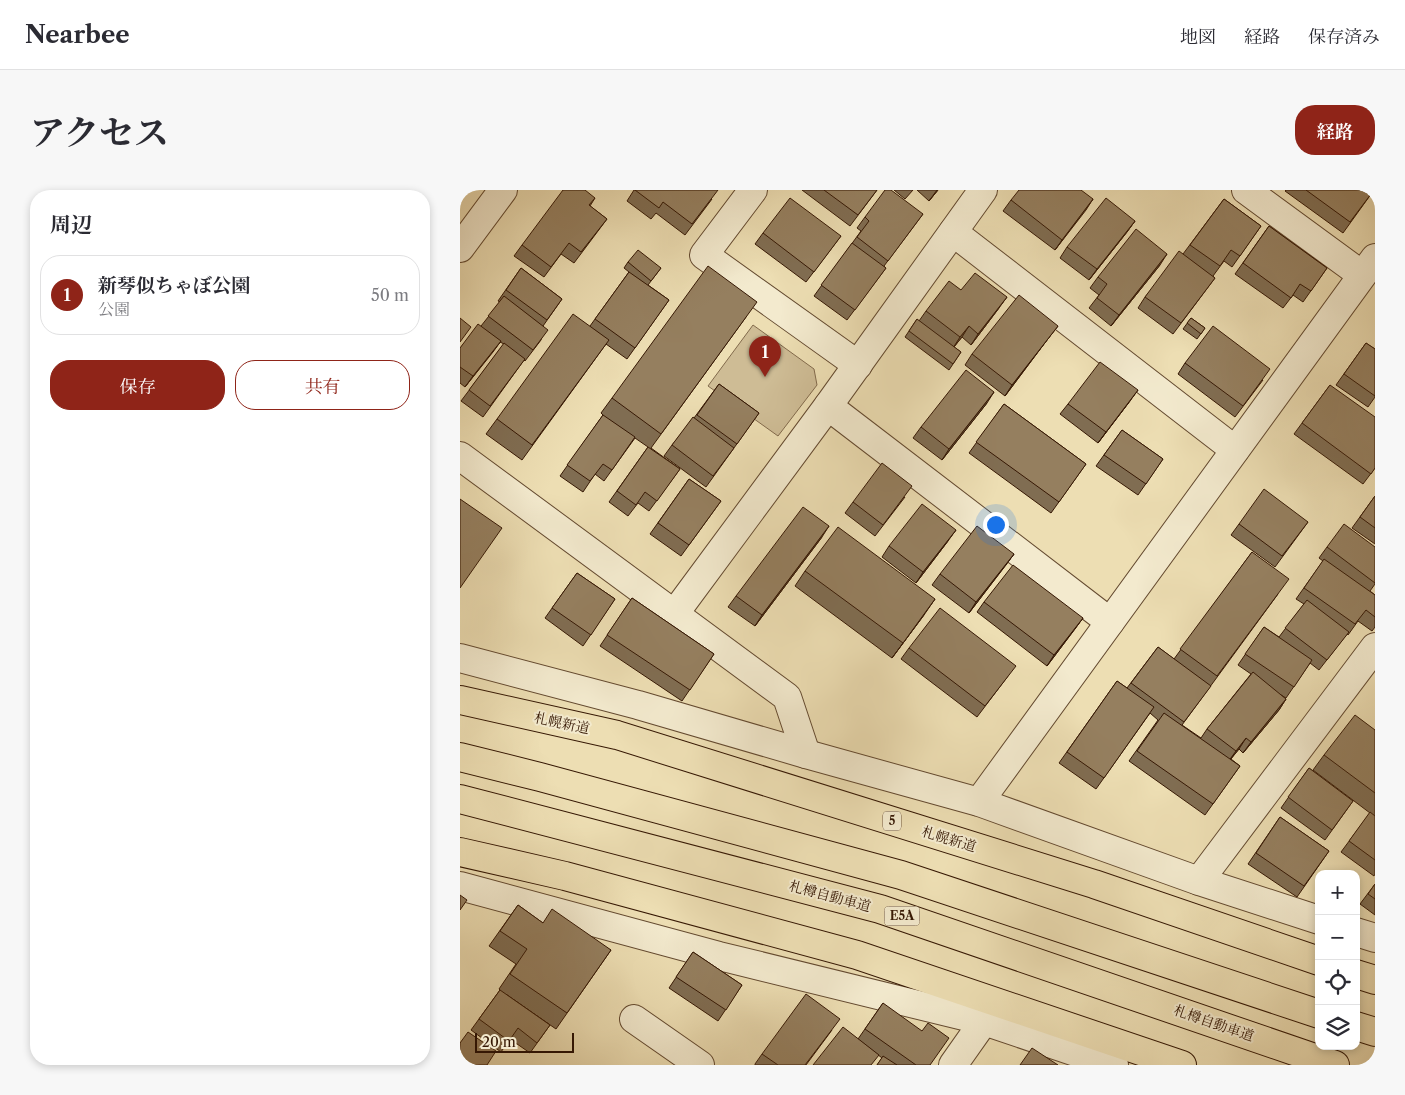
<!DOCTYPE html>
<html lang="ja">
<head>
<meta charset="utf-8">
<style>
	:root { --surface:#fff; --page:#f7f7f7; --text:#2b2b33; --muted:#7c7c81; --line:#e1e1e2; --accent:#8f2418 }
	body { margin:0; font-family:"Libre Caslon Text","Noto Serif JP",serif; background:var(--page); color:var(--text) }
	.controls { position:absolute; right:15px; bottom:15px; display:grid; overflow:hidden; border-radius:10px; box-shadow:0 2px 8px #0003 }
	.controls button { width:45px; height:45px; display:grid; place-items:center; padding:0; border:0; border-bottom:1px solid var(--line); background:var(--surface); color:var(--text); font:25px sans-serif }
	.scale { position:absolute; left:15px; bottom:12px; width:99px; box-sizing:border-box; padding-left:5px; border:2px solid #361804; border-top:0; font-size:14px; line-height:18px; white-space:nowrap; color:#361804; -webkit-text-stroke:4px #f3eace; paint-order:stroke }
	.you { position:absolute; left:535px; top:334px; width:18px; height:18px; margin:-12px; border:4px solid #fff; border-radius:50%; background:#1a73e8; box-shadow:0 0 0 8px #1a73e833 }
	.badge { display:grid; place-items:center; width:32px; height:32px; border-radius:50%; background:var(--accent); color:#fff; font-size:16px; font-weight:700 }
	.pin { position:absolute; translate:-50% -41px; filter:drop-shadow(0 1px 2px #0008) }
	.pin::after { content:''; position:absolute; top:26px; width:18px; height:15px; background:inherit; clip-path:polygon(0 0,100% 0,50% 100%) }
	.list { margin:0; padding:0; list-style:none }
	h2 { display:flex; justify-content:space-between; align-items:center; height:65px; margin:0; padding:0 20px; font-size:21px }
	h2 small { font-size:16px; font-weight:400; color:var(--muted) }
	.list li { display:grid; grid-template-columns:32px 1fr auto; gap:15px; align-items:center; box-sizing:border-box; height:80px; margin:0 10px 10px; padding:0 10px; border:1px solid var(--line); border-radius:20px }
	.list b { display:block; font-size:19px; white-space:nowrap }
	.list p { margin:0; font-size:16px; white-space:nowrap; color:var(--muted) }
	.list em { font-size:16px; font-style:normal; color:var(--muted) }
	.actions { display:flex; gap:10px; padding:15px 20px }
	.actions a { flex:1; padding:11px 0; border:1px solid var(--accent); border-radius:20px; text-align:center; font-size:18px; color:var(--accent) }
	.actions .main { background:var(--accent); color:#fff }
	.icon { flex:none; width:28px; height:28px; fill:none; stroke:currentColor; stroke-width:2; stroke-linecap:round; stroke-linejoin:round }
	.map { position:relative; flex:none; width:915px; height:875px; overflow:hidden; border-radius:20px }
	header { display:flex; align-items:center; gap:30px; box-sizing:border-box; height:70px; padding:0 25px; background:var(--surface); border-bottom:1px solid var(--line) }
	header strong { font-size:24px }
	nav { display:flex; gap:28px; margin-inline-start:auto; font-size:18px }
	.intro { display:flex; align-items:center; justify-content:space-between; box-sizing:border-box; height:120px; padding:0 30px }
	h1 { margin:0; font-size:35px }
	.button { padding:12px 22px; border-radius:20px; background:var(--accent); color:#fff; font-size:18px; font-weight:700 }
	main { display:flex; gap:30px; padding:0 30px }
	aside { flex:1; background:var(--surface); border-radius:20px; box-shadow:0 2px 8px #0003 }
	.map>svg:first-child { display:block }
	.green { fill:#cebc95; stroke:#826a4c }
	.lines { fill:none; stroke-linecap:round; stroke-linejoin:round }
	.street-casing { stroke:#644a30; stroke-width:30 }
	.highway-casing { stroke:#361804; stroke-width:30 }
	.street { stroke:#f3eace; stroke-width:28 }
	.highway { stroke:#eddeb3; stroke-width:28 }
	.wall { fill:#806d52; stroke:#361804 }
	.shaded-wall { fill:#685942; stroke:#361804 }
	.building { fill:#957f5f; stroke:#361804 }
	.labels { text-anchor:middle; stroke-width:4; stroke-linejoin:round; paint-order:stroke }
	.shield { fill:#f3eace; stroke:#6f5741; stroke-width:1 }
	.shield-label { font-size:12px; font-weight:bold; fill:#361804 }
	.street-label { font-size:14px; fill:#361804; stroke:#f3eace }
</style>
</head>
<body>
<header>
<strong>Nearbee</strong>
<nav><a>地図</a><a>経路</a><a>保存済み</a></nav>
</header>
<div class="intro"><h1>アクセス</h1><a class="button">経路</a></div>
<main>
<aside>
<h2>周辺<small></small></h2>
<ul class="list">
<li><span class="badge">1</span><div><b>新琴似ちゃぼ公園</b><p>公園</p></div><em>50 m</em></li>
</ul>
<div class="actions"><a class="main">保存</a><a>共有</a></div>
</aside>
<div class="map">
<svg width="915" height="875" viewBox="0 0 915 875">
	<rect width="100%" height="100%" fill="#eddeb3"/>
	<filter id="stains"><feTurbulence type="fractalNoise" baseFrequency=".004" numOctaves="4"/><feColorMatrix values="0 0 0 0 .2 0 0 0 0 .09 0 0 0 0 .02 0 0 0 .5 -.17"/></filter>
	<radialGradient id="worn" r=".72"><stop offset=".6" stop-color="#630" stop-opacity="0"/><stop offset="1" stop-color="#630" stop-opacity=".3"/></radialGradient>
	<!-- green -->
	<path class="green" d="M293,135l61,44 3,16 -39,51 -70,-50z"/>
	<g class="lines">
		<defs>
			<g id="street">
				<path d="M293,0l-49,65 154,110"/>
				<path d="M786,0l116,85"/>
				<path d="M493,42l282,218"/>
				<path d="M0,58l43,-58"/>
				<path d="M368,216l282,216"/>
				<path d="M0,266l327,241 19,57"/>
				<path d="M215,423l153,-207 155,-216"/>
				<path d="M0,468l178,47 168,49 173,48 220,79 120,39"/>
				<path d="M519,612l396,-544"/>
				<path d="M739,691l176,-234"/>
				<path d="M0,696l259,70 265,65 130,44"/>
				<path d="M896,742l19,6"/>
				<path d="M174,829l66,46"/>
				<path d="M493,875l31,-44"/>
			</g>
			<g id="highway">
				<path d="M0,510l157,35 477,149 225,77"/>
				<path d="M0,567l80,20 361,98 418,139"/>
				<path d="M0,609l420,110 455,156"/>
				<path d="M0,662l105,24 292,79 325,110"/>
				<path d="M896,784l19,6"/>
				<path d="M896,836l19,6"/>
			</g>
		</defs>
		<!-- street casing -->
		<use href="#street" class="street-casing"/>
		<!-- highway casing -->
		<use href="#highway" class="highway-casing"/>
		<!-- street -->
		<use href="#street" class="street"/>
		<!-- highway -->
		<use href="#highway" class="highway"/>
	</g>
	<!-- wall -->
	<g class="wall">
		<path d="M174,0l78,9 -27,36 -29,-22 -5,6 -24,-18z"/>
		<path d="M342,0h75l-27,36z"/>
		<path d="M434,0h19l-8,9z"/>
		<path d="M457,0h21l-9,11z"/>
		<path d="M826,0h88l-31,43 -58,-42z"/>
		<path d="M135,8l-5,8 17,13 -33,44 -13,-9 -17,23 -30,-21 8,-11z"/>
		<path d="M633,9l-38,51 -52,-39 8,-11z"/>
		<path d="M764,9l37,27 -29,41 -8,-6 -11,15 2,2 -42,56 -35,-26 7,-11 38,-43z"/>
		<path d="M463,24l-39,52 2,2 -39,52 -33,-24 47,-65 -4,-3 8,-11z"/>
		<path d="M675,31l-8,11 -38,48 -29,-22 7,-11z"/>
		<path d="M809,36l58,42 -24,34 -10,-7 -10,13 -48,-34z"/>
		<path d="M303,43l78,3 -35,46 -51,-38z"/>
		<path d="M168,72l33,6 -13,17 21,15 -42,59 -21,-15 -84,116 -36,-26 11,-15 93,-93 39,-54 -5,-4z"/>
		<path d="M700,75l-49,61 -22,-18 10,-13 -9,-7 8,-11z"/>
		<path d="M61,78l41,31 -19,27 -2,14 -16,21 -1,-1 -41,57 -22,-16 43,-57 -4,-2 -35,45 -5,-4v-35l21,-22 19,-24 -2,-1z"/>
		<path d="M539,118l-28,37 -9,-8 -8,10 7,5 -12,18 -44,-33 12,-18 2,2 7,-10z"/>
		<path d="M286,127l-95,131 29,21 -31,42 -11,-8 -10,13 -19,-14 39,-55 -13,-9 -31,43 -9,-7 -12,18 -23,-16 43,-61 -2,-2 11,-15z"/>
		<path d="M731,128l14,10 -8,11 -14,-10z"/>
		<path d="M590,146l-45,60 -40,-31 7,-11z"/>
		<path d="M906,153l9,6v48l-7,10 -32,-22z"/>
		<path d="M725,173l78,17 -28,37 -57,-43z"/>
		<path d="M259,194l40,29 -53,74 -42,-31 8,-11 22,-27z"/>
		<path d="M870,195l45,83 -12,16 -69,-50z"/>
		<path d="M670,211l-32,42 -38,-29 8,-10z"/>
		<path d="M527,213l-45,57 -29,-22 8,-11z"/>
		<path d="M544,214l82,60 -35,49 -82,-60z"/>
		<path d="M662,240l41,29 -25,36 -42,-29z"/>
		<path d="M229,289l32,22 -40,55 -31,-22z"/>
		<path d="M915,306v48l-23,-16z"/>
		<path d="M445,307l-30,39 -30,-23 8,-11z"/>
		<path d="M848,332l-33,45 -44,-32 8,-11z"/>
		<path d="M362,347l-67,89 -27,-19 8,-11z"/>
		<path d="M488,351l-32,42 -34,-26 7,-11z"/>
		<path d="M867,357h48v37l-5,7 5,4v32l-3,4 -14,-10 -10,14 -1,-1 -28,36 -9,-7 -24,35 -5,-3 5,4 -7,11 -36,43 -4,-4 -8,10 9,7 -35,49 -76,-54 29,-41 -8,-7 -54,76 -37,-26 58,-82 10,7 31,-41 16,12 78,-107 26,42 -96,131 19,13 6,-9 44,-55 -13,-9 26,-38 15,10 25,-33 -8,-5 27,-38 -4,-3z"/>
		<path d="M554,364l-45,59 -37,-28 8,-11z"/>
		<path d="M345,381l119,44 -32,43 -97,-72z"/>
		<path d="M117,383l38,26 -32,47 -38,-28z"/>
		<path d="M172,408l82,56 -32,47 -82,-55z"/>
		<path d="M524,412l99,16 -36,48 -70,-54z"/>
		<path d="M449,458l99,28 -31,41 -76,-58z"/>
		<path d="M915,540v144l-1,2 -33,-24 29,-39 -57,-43 11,-15z"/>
		<path d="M849,578l44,33 -28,39 -44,-32z"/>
		<path d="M820,627l49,34 -32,46 -49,-33z"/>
		<path d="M915,694v31l-15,-11z"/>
		<path d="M58,715l25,18 68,27 -55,79 -49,-34 43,30 -20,28 -20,-14 -9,13 -30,-22 29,-40 -1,-1 17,-25 -27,-18z"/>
		<path d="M233,762l49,33 -24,36 -49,-33z"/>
		<path d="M423,813l47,62h-53l5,-7 -24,-19z"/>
		<path d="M372,840l-26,35h-51v-1l7,-10z"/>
	</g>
	<!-- shaded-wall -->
	<g class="shaded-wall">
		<path d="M477,0h1l-9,11z"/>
		<path d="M633,9l-7,11 -31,40 7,-10z"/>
		<path d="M675,31l-8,11 -38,48 8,-11z"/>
		<path d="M707,64l-7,11 -49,61 8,-11z"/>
		<path d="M547,107l-8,11 -28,37 7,-11z"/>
		<path d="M509,136l-7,11 -9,11 7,-11z"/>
		<path d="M598,136l-8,10 -45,60 7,-11z"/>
		<path d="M41,151l-8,11 -28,35 8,-11z"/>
		<path d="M678,200l-8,11 -32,42 8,-11z"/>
		<path d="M534,202l-7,11 -45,57 7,-11z"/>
		<path d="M369,336l-7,11 -67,89 7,-11z"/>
		<path d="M496,340l-8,11 -32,42 7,-11z"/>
		<path d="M554,364l-8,11 -37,48 7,-11z"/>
		<path d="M475,409l-11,16 -32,43 11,-15z"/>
		<path d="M623,428l-8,11 -28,37 7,-11z"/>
		<path d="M826,509l-7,11 -36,43 8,-11z"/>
		<path d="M786,548l-7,11 -11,13 8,-11z"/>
	</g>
	<!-- building -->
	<g class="building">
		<path d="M103,0h22l10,8 -6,7 18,14 -26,33 -12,-9 -18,24 -29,-22z"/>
		<path d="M175,0h83l-26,34 -29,-22 -4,6z"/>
		<path d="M364,0h53l-19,25z"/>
		<path d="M425,0h6l32,24 -35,47 -31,-24 12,-16 -4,-4z"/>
		<path d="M559,0h62l12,9 -31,41 -51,-40z"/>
		<path d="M846,0h68l-24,32z"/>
		<path d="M330,8l51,38 -27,36 -51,-39z"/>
		<path d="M646,8l29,23 -38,48 -30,-22z"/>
		<path d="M764,9l37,27 -21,30 -9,-6 -11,16 -30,-21z"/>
		<path d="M809,36l58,42 -16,23 -11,-7 -9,14 -48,-35z"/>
		<path d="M676,39l31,25 -48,61 -22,-17 10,-14 -9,-7z"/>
		<path d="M392,53l34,25 -31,42 -34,-25z"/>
		<path d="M178,60l23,18 -10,13 -23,-19z"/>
		<path d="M719,61l36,27 -34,45 -36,-26z"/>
		<path d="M248,76l49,36 -96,132 -49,-36z"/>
		<path d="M61,78l41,31 -15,21 -41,-30z"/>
		<path d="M169,82l40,28 -34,48 -40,-29z"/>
		<path d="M515,83l32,24 -29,37 -9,-8 -9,11 -34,-26 23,-30 12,9z"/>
		<path d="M559,105l39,31 -46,59 -40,-31z"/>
		<path d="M44,106l44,34 -15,20 -45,-34z"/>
		<path d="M113,124l36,26 -77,105 -35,-26z"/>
		<path d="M0,128l11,9 -11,15z"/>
		<path d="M731,128l14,10 -4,6 -14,-11z"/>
		<path d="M457,129l44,33 -8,12 -44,-33z"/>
		<path d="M18,134l23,17 -28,35 -13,-9v-19z"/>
		<path d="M753,136l57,43 -27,37 -58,-43z"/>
		<path d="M44,153l21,16 -35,47 -21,-16z"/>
		<path d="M906,153l9,6v47l-31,-22z"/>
		<path d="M640,172l38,28 -32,42 -38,-28z"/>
		<path d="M506,180l28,22 -45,57 -28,-22z"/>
		<path d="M259,194l40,29 -22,31 -40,-29z"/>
		<path d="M870,195l45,32v51l-4,6 -69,-51z"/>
		<path d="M544,214l82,60 -27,38 -83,-60z"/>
		<path d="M143,225l32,22 -23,33 -9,-6 -13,17 -23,-16z"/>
		<path d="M233,227l41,31 -21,28 -41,-31z"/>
		<path d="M662,240l41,29 -17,25 -42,-29z"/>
		<path d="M188,257l32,22 -23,32 -12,-9 -9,13 -19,-14z"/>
		<path d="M422,273l30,23 -29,39 -30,-23z"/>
		<path d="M229,289l32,22 -32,44 -31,-22z"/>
		<path d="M804,299l44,33 -26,34 -43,-32z"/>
		<path d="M915,306v32l-15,-11z"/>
		<path d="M0,309l42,29 -42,60z"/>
		<path d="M462,314l34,26 -33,42 -34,-26z"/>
		<path d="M343,317l26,19 -67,89 -26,-19z"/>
		<path d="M884,334l31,23v36l-48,-36z"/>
		<path d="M517,336l37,28 -38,48 -36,-28z"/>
		<path d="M378,337l97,72 -32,44 -98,-72z"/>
		<path d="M792,362l37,27 -72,97 -37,-27z"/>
		<path d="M864,369l51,36v22l-9,-7 -11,14 -51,-36z"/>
		<path d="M553,375l70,53 -29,37 -70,-53z"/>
		<path d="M117,383l38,26 -24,36 -39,-27z"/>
		<path d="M172,408l82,56 -24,36 -83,-55z"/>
		<path d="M847,410l42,32 -22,28 -42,-32z"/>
		<path d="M480,418l76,58 -31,40 -76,-58z"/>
		<path d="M804,437l48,33 -18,27 -49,-33z"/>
		<path d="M698,457l53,39 -27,36 -53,-39z"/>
		<path d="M793,482l33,27 -35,43 -5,-4 -10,13 -29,-22z"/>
		<path d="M657,491l37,26 -50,71 -37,-26z"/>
		<path d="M704,523l76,53 -27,38 -76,-53z"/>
		<path d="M895,525l20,15v63l-51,-38z"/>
		<path d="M849,578l44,33 -21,29 -44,-33z"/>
		<path d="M910,622l5,4v44l-26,-19z"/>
		<path d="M820,627l49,34 -25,35 -48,-33z"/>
		<path d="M915,694v15l-7,-5z"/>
		<path d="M0,705l7,5 -7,10z"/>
		<path d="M58,715l25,18 9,-14 59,41 -44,63 -57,-39 17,-25 -27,-18z"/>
		<path d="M233,762l49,33 -16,25 -50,-33z"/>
		<path d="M40,800l50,35 -13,18 -19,-15 -9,13 -30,-22z"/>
		<path d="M346,804l34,25 -35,46h-27l-16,-11z"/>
		<path d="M423,813l39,28 6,-8 21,15 -19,27h-14l-51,-36z"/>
		<path d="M383,837l36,28 -8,10h-58z"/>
		<path d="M8,842l28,19 -9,14h-27v-22z"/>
		<path d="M572,858l26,17h-38z"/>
		<path d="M423,866l14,9h-20z"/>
	</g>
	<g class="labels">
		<!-- shield labels -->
		<g class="shield">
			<rect x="423" y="621.5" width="18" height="19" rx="4"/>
			<rect x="424.5" y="716.5" width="35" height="19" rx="4"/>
		</g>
		<g class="shield-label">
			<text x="432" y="635">5</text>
			<text x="442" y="730">E5A</text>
		</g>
		<!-- street labels -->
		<g class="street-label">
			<text transform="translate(102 533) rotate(12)" y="5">札幌新道</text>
			<text transform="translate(489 649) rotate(17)" y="5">札幌新道</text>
			<text transform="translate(370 706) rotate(15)" y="5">札樽自動車道</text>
			<text transform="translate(754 833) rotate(19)" y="5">札樽自動車道</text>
		</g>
	</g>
	<rect width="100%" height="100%" filter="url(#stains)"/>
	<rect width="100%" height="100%" fill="url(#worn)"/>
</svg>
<div class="controls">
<button>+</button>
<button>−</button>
<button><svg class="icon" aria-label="locate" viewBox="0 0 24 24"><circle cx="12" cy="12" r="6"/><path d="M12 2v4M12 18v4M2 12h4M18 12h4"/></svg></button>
<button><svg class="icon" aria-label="layers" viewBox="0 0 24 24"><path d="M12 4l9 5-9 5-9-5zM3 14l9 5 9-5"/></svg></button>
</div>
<div class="scale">20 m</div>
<div class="you"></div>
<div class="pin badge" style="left:305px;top:187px">1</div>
</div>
</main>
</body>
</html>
